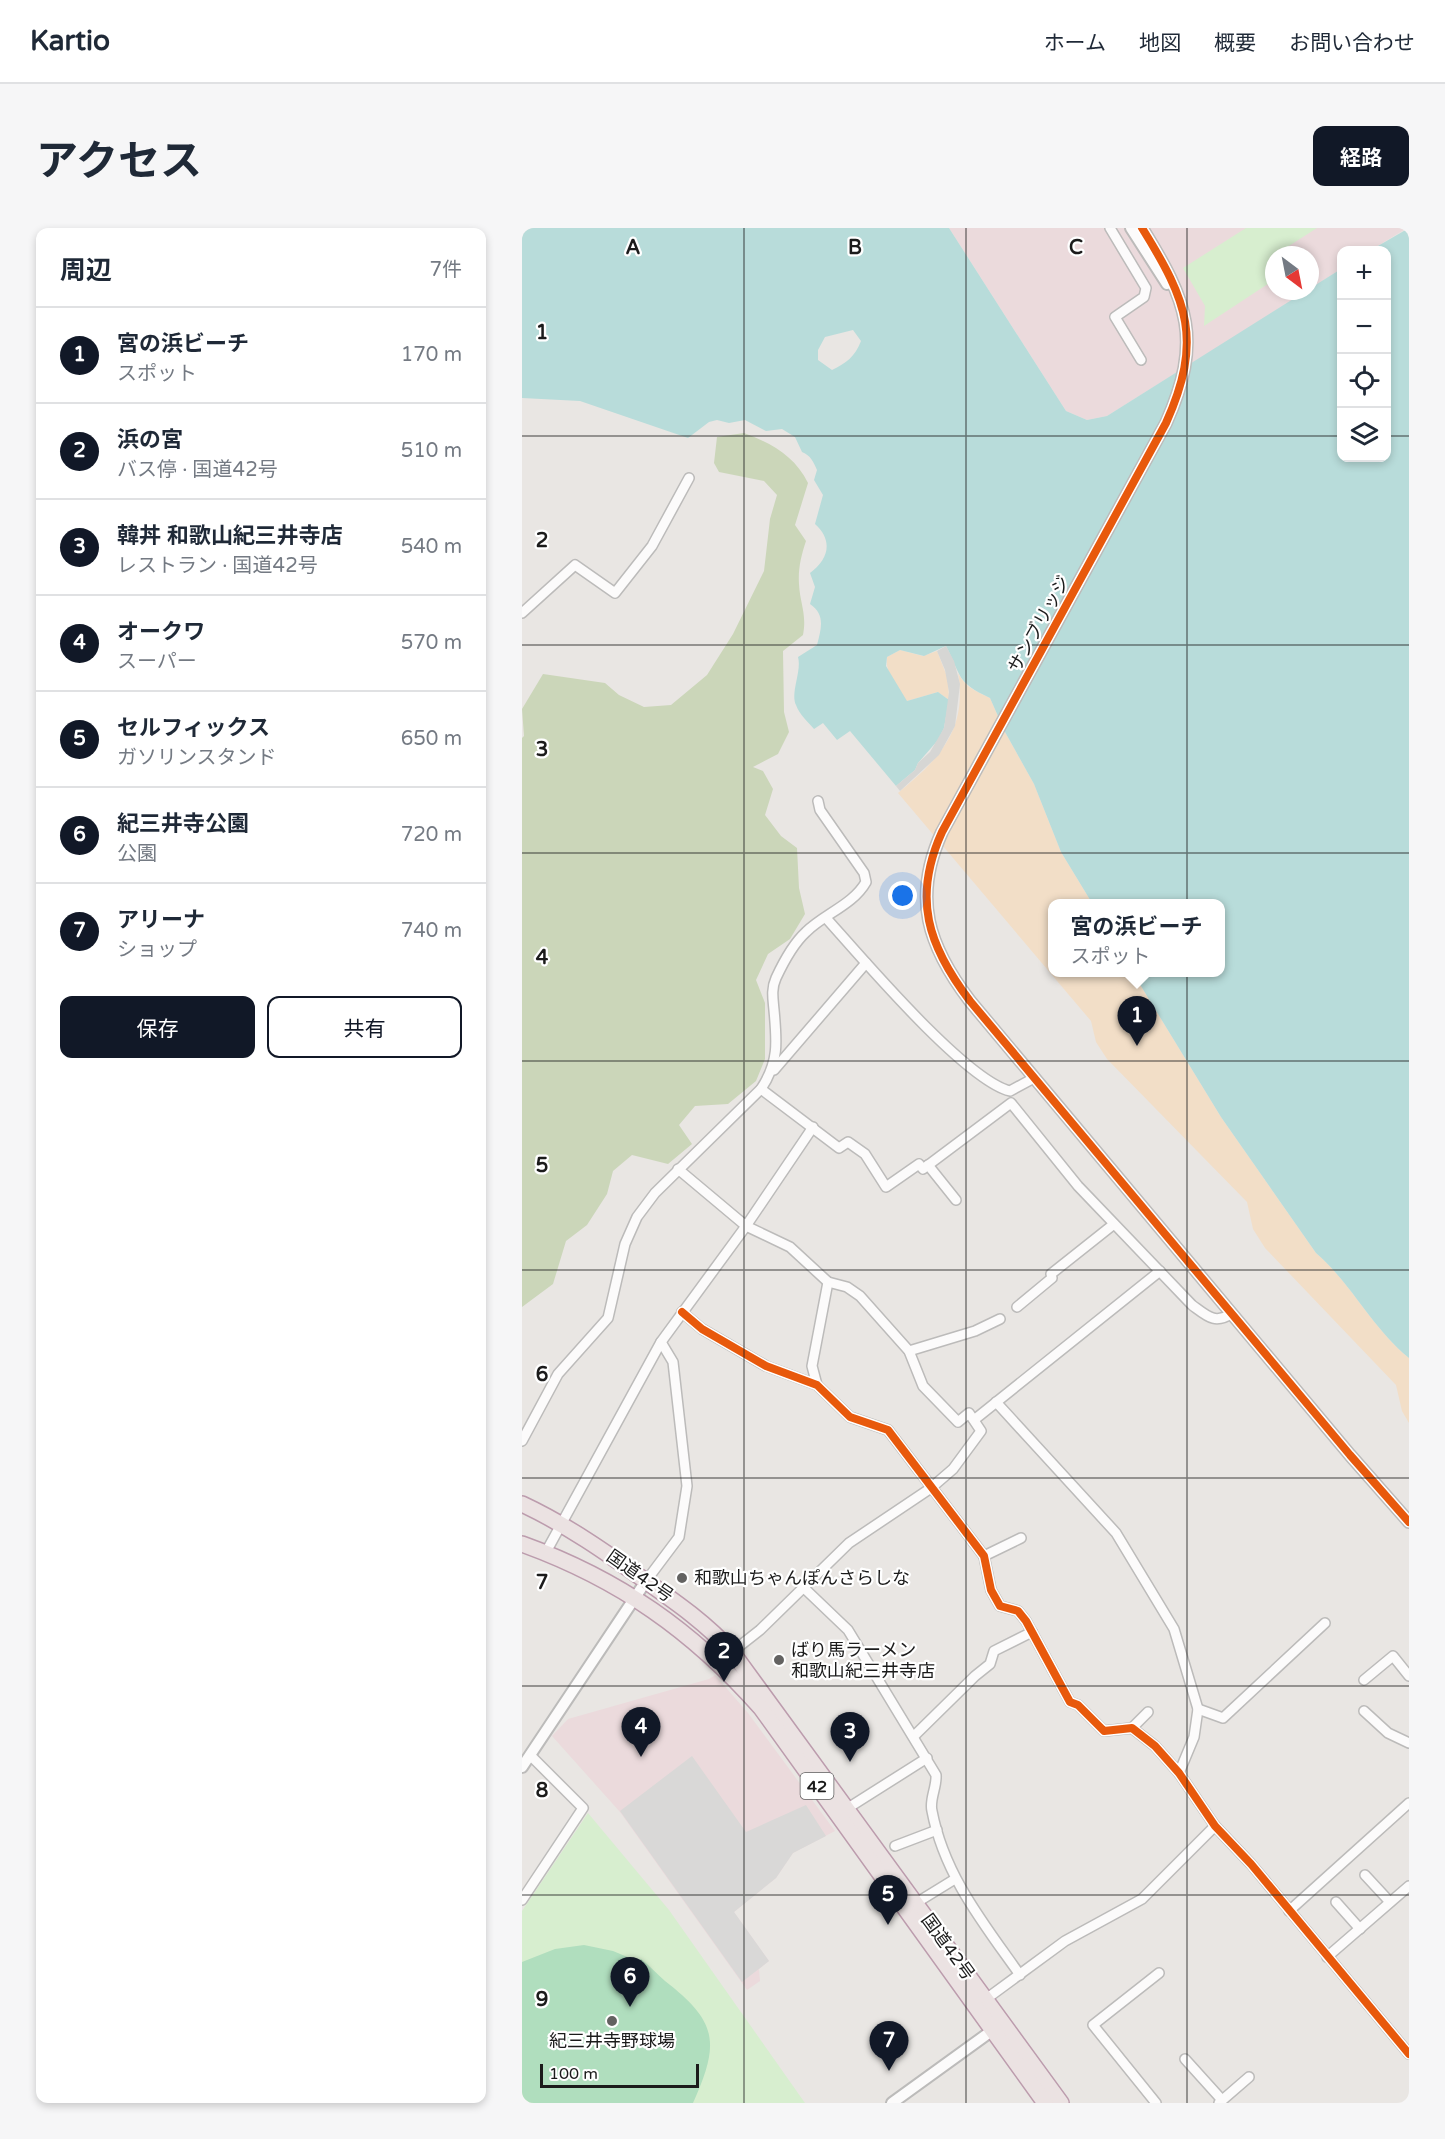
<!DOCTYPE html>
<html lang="ja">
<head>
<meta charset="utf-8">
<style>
	:root { --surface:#fff; --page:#f6f6f7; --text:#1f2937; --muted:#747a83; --line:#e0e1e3; --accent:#111827 }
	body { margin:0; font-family:"Varela Round","Noto Sans JP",sans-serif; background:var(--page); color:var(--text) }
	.controls { position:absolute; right:18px; top:18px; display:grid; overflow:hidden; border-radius:12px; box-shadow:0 3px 9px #0003 }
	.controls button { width:54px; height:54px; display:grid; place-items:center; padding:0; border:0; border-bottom:2px solid var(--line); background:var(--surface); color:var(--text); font:30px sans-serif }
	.compass { position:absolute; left:743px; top:18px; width:54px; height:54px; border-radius:50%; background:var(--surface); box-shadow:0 3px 9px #0003; rotate:148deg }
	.scale { position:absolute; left:18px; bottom:15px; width:159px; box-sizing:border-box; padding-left:6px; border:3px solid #1b1b1b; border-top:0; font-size:16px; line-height:21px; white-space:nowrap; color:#1b1b1b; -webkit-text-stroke:4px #fff; paint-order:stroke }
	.you { position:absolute; left:381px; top:668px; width:21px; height:21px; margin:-15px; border:4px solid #fff; border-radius:50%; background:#1a73e8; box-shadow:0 0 0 9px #1a73e833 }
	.badge { display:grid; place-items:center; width:39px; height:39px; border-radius:50%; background:var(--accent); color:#fff; font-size:20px; font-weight:700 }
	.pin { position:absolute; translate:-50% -50px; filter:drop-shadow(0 2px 3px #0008) }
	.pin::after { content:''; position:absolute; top:32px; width:21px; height:18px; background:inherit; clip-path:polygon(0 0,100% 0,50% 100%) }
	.popup { position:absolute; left:526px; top:671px; width:177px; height:78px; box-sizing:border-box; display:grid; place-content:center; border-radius:12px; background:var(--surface); filter:drop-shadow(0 2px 4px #0005); font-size:20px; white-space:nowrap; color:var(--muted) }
	.popup b { font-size:22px; color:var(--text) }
	.popup::after { content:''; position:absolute; left:50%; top:100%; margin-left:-12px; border:12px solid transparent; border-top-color:var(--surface) }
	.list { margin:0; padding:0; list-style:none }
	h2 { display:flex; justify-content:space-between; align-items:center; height:78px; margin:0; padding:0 24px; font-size:26px }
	h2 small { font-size:20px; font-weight:400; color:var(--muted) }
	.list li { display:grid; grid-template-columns:39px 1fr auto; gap:18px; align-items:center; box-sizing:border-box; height:96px; padding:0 24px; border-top:2px solid var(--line) }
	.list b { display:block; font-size:22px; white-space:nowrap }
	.list p { margin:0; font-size:20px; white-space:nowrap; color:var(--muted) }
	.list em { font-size:20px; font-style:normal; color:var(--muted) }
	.actions { display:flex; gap:12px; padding:18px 24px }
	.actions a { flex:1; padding:14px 0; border:2px solid var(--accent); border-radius:12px; text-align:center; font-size:21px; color:var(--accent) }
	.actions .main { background:var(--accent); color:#fff }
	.icon { flex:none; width:33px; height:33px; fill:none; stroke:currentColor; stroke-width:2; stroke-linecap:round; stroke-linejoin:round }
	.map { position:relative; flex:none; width:887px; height:1875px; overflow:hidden; border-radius:12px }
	header { display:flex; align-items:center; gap:36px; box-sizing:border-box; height:84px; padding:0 30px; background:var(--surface); border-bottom:2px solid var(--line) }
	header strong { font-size:28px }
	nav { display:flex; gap:33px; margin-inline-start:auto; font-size:21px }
	.intro { display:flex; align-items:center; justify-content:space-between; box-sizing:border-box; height:144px; padding:0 36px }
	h1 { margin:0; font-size:42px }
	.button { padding:15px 27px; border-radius:12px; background:var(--accent); color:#fff; font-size:21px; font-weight:700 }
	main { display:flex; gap:36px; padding:0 36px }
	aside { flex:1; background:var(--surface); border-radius:12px; box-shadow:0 3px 9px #0003 }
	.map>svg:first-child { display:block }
	.commercial { fill:#ebdadc }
	.forest { fill:#cbd6b9 }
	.sand { fill:#f2dec7 }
	.park { fill:#d7eecf }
	.pitch { fill:#b0debe }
	.parking { fill:#d9d8d7 }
	.water { fill:#b8dcda; fill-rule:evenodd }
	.pier { fill:#d6d6d4 }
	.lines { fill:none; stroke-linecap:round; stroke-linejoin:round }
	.minor-casing { stroke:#bcbbba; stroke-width:12 }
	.tertiary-casing { stroke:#bcbbba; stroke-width:14 }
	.trunk-casing { stroke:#bc9cad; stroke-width:18 }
	.minor { stroke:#fcfbfb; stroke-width:9 }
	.tertiary { stroke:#fcfbfb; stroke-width:10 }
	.trunk { stroke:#ebe2e2; stroke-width:15 }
	.cycleway-casing { stroke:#fff; stroke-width:11 }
	.cycleway { stroke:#e8590c; stroke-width:8 }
	.grid { fill:none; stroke:#1b1b1b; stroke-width:1.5; stroke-opacity:0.55 }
	.poi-dot { fill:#636261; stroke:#fff; stroke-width:2 }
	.labels { text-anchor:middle; stroke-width:4.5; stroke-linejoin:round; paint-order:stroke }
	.shield { fill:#fff; stroke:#5f5f5f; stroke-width:1.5 }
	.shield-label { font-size:16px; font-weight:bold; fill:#1b1b1b }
	.street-label { font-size:18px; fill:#1b1b1b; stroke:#fff }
	.poi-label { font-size:18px; fill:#1b1b1b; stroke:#fff; text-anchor:start }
	.grid-label { font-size:20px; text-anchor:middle; font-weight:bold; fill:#1b1b1b; stroke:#fff; stroke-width:4.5; stroke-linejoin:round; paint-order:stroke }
</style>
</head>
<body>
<header>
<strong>Kartio</strong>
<nav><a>ホーム</a><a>地図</a><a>概要</a><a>お問い合わせ</a></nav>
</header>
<div class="intro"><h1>アクセス</h1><a class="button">経路</a></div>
<main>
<aside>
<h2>周辺<small>7件</small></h2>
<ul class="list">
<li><span class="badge">1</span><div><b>宮の浜ビーチ</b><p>スポット</p></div><em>170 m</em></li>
<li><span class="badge">2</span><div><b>浜の宮</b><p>バス停 · 国道42号</p></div><em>510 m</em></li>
<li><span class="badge">3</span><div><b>韓丼 和歌山紀三井寺店</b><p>レストラン · 国道42号</p></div><em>540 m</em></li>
<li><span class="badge">4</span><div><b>オークワ</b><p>スーパー</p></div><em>570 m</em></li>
<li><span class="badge">5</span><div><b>セルフィックス</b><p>ガソリンスタンド</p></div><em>650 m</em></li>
<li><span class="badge">6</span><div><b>紀三井寺公園</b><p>公園</p></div><em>720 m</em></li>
<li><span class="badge">7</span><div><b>アリーナ</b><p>ショップ</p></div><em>740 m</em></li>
</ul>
<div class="actions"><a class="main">保存</a><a>共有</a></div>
</aside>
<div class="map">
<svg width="887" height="1875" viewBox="0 0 887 1875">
	<rect width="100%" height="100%" fill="#e9e6e3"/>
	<!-- commercial -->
	<g class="commercial">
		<path d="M427,0h458l-36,22h-29l-1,19 -31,20v-34h-36v36h33l-200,125 -20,4 -21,-9z"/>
		<path d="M193,1447l33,38 87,118 -42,22 -17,25 -42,34 35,49 -10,8 1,12 -13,9 -127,-178 -68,-76 16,-17 141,-40z"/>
	</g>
	<!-- forest -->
	<path class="forest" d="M222,205c27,10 51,23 64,50l-13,42 11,16c-5,15 -8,28 -7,43 1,20 8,30 4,51l-20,16 1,61 5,20 -11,22 -25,13 10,4 10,18 -8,26 16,21 16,12 2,40 6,26 -15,25 -22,15 -12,26 9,23v56l-9,22 -28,23 -33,2 -16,19 13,19 -24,20 -36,-9 -19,16 -6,23 -20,31 -21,16 -13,43 -31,23v-569l2,-2 -2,-27 21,-35 62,9 14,12 25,12 27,-2 36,-30 26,-41 31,-63 6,-52 7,-24 -13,-14 -45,-9 -5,-9 3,-26z"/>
	<!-- sand -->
	<g class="sand">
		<path d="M378,422l23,6 14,-5 11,28 1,21 -11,-8 -31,9c-11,-10 -22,-30 -20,-44z"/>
		<path d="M436,445c8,15 18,18 32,25l15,34 29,52 27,68 31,51 -39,1v68l80,1 88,144 95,136c36,31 56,75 93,105v65l-7,-12 -6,-26 -131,-137 -12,-19 -6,-27 -140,-143 -11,-17 -5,-21 -193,-228c40,-33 70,-63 60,-120z"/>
	</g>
	<!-- park -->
	<g class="park">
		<path d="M724,0h71l-36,23 3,4h-10v25l-70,46 1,-20 -22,-38z"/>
		<path d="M66,1585l81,97 136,193h-283v-192z"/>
	</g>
	<!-- pitch -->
	<path class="pitch" d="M62,1717l29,6 24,10 4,-2c8,6 16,15 24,22 53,41 55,62 28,122h-171v-141l33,-13z"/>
	<!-- parking -->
	<path class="parking" d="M170,1528l54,76 60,-27 20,31 -33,17 -17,25 -42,34 35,49 -27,21 -122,-171z"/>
	<!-- water -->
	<path class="water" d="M0,0h427l117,183 21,9 20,-4 234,-147 1,189h44v-208h-15l38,-22v1130c-37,-30 -57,-74 -93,-105l-95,-136 -88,-144 88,-1v-68l-129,-1 -31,-51 -27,-68 -29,-52 -15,-34c-34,-16 -28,-21 -44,-52l-22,10 -24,-6 -13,7 -1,9 21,35 31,-9 11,8 -5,28 -6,12 -20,23 -3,7 -19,16 -46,-55 -13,9 -14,-17 -9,6c-6,-7 -15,-15 -18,-24 -6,-12 6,-34 2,-48l19,-12c4,-16 9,-30 -7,-41l5,-17 -5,-14c18,-13 24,-32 5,-49l8,-29 -9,-15 3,-10c-4,-9 -6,-14 -15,-18l-7,-15 -13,-8 -16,2 -21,-11 -16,3 -12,-3 -8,2 -21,16 -108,-37 -58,-3zM331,102l8,11c-6,16 -15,22 -29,29l-14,-10v-10l7,-13z"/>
	<!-- pier -->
	<path class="pier" d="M424,418l8,15 6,23 -5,42 -16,29 -39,36 -4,-5 19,-16 3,-7 12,-11 14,-24 5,-36 -4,-22 -8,-19z"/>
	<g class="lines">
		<defs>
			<g id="minor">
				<path d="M588,0l36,60 -2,9 -29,20 26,43"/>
				<path d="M0,385l53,-48 40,28 37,-47 37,-68"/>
				<path d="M304,690c35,39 139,162 184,173l24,-13"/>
				<path d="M252,842l92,-107"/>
				<path d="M239,861l78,59 9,-6 17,12 21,33 33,-23 4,5 88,-66 67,83 114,119c15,11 23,20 40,8"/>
				<path d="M406,937l28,35"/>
				<path d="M156,941l68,57 44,21 38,35 19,5 13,9 49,55 14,35 35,36 11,-9 12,18 -28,38 -22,19 -82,55 -89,87 -28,22"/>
				<path d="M495,1079l35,-29 -1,-4 63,-50"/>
				<path d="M160,1084l20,17 64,37 51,19 33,32 38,13 96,126 7,34 9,16 18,5 8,10 44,81 8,3 26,26 28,-3 23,18 24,27 36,53 36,38 158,190"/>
				<path d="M387,1123l66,-20 25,-12"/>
				<path d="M295,1157l-5,-19 16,-84"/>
				<path d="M474,1174l120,131 58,96 24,80 -4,28 -15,36"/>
				<path d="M452,1192l186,-149"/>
				<path d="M0,1213l36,-67 50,-56 17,-74 12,-27 18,-24 106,-104c18,-27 16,-47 13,-79 -1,-11 -3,-21 2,-32 7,-15 18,-35 30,-46 18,-18 47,-27 60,-50l-2,-9 -44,-63 -2,-9"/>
				<path d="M24,1324l115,-210 85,-116 67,-99"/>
				<path d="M462,1328l37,-18"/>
				<path d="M124,1353l33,-44 8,-51 -14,-124 -12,-20"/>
				<path d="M281,1359l45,43 88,145c1,12 -7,25 -4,36 12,64 52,113 88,164"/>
				<path d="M842,1452l29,-24 16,20"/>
				<path d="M676,1481l25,9 102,-95"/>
				<path d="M842,1483l24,22 21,10"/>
				<path d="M610,1500l16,-16"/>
				<path d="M392,1508l61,-60 15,-12 4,-13 38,-19"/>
				<path d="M326,1580l79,-50"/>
				<path d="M373,1618l42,-16"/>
				<path d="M843,1647l25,27"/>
				<path d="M0,1672l61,-92 -53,-53"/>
				<path d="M814,1674l24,27"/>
				<path d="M394,1675l39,-24"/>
				<path d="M767,1683l120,-108"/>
				<path d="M805,1729l82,-71"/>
				<path d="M460,1774l83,-61 77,-42 73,-73"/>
				<path d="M663,1831l37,41"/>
				<path d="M634,1875l-63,-78 66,-52"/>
				<path d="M697,1875l30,-26"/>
			</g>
			<g id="tertiary">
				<path d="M609,0l36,56"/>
				<path d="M620,0c46,74 61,112 24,195l-224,409c-30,66 -14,114 28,169l380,454 59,67"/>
				<path d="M0,1539l124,-186"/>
				<path d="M370,1875l105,-76"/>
			</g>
			<g id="trunk">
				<path d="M0,1276c45,21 85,49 125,78 30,21 60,42 85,70l329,451"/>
				<path d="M0,1316c97,35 171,87 239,164l284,395"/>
			</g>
		</defs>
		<!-- minor casing -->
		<use href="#minor" class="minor-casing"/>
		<!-- tertiary casing -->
		<use href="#tertiary" class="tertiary-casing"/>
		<!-- trunk casing -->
		<use href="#trunk" class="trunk-casing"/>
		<!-- minor -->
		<use href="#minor" class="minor"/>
		<!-- tertiary -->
		<use href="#tertiary" class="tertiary"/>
		<!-- trunk -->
		<use href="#trunk" class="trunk"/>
		<defs>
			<g id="cycleway">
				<path d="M620,0c46,74 61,112 24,195l-224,409c-30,66 -14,114 28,169l380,454 59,67"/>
				<path d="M160,1084l20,17 64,37 51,19 33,32 38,13 96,126 7,34 9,16 18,5 8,10 44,81 8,3 26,26 28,-3 23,18 24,27 36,53 36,38 158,190"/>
			</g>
		</defs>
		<!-- cycleway casing -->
		<use href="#cycleway" class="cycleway-casing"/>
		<!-- cycleway -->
		<use href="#cycleway" class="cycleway"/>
	</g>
	<!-- grid -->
	<path class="grid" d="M222,0v1875M444,0v1875M665,0v1875M0,208h820M864,208h23M0,417h887M0,625h887M0,833h887M0,1042h887M0,1250h887M0,1458h887M0,1667h887"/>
	<!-- markers -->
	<g class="poi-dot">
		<circle cx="160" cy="1350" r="6"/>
		<circle cx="257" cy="1432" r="6"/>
		<circle cx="90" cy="1793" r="6"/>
	</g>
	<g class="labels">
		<!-- shield labels -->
		<rect class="shield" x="278.5" y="1545" width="33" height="26" rx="4.5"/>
		<g class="shield-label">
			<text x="295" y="1564">42</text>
		</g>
		<!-- street labels -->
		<g class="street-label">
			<text transform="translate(517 396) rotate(-61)" y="6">サンブリッジ</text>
			<text transform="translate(118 1348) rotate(35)" y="6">国道42号</text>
			<text transform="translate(426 1719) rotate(54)" y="6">国道42号</text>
		</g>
		<!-- poi labels -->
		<g class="poi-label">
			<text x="172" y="1356">和歌山ちゃんぽんさらしな</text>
			<text x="269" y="1428">ばり馬ラーメン<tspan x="269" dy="21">和歌山紀三井寺店</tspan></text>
			<text x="90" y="1819" text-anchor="middle">紀三井寺野球場</text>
		</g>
	</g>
	<g class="grid-label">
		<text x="111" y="26">A</text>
		<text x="333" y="26">B</text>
		<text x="554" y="26">C</text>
		<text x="20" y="111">1</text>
		<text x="20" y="319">2</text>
		<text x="20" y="528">3</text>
		<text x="20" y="736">4</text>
		<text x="20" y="944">5</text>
		<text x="20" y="1153">6</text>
		<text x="20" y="1361">7</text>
		<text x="20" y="1569">8</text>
		<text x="20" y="1778">9</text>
	</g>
</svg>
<div class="controls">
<button>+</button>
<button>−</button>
<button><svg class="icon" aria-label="locate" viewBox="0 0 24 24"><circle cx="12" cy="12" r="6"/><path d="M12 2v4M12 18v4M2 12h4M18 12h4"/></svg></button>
<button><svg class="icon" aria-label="layers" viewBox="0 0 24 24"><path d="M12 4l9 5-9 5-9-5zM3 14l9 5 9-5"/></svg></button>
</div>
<svg class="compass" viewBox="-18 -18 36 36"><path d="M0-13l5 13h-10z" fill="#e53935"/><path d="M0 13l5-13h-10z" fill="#747a83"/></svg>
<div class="scale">100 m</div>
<div class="you"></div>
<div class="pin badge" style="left:615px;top:818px">1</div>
<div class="popup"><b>宮の浜ビーチ</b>スポット</div>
<div class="pin badge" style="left:202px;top:1454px">2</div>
<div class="pin badge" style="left:328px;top:1534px">3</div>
<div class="pin badge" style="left:119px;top:1529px">4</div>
<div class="pin badge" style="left:366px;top:1697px">5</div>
<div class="pin badge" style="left:108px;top:1779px">6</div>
<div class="pin badge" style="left:367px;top:1843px">7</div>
</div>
</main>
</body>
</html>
